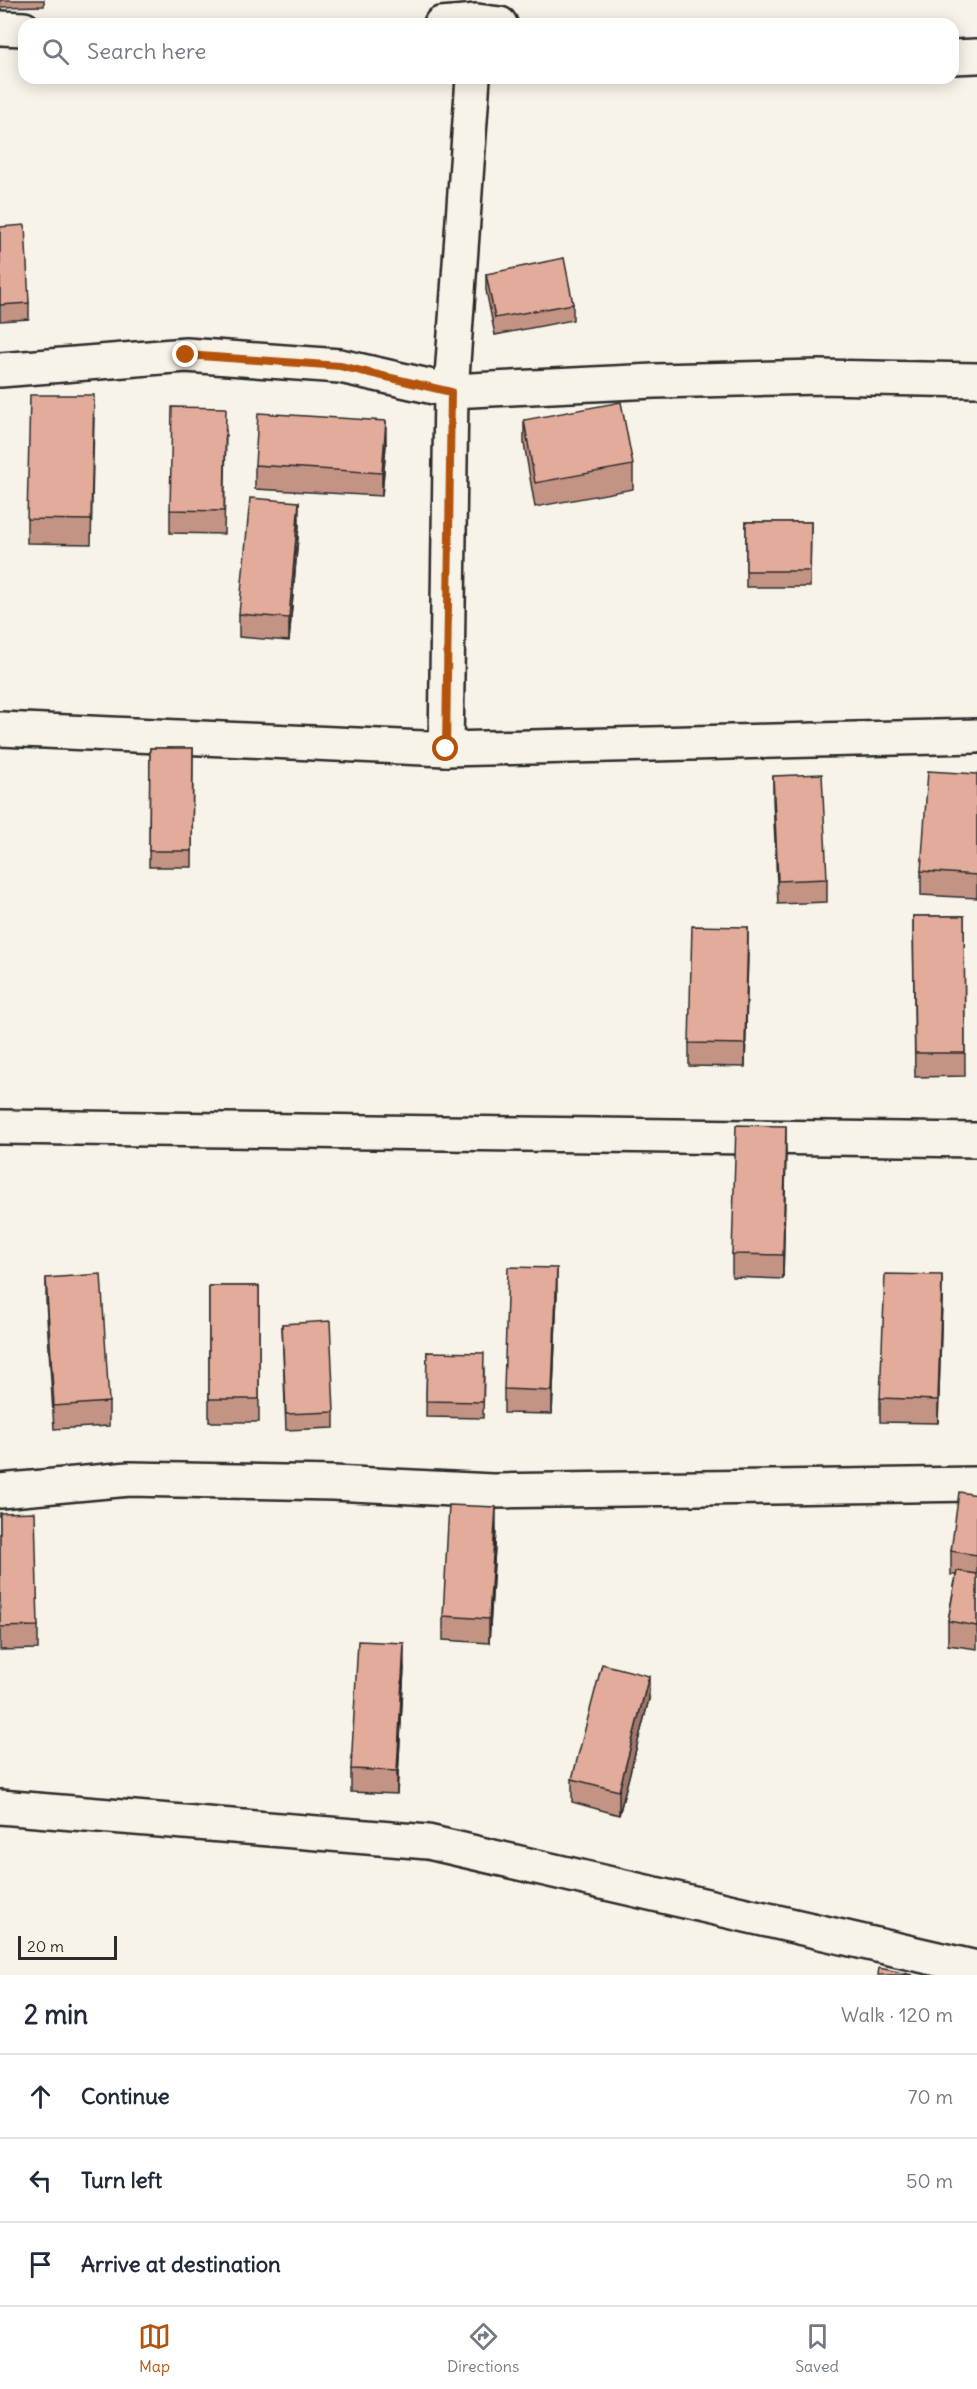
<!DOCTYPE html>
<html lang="en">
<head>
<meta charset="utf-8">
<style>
	:root { --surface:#fff; --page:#f6f6f7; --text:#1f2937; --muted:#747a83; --line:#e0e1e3; --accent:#b45309 }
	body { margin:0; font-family:Delius,sans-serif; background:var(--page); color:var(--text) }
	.scale { position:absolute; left:18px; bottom:15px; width:99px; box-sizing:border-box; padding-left:6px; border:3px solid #2b2b2b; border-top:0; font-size:16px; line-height:21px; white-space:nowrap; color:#2b2b2b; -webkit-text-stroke:4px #f7f3e8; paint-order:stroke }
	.stop { position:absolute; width:18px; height:18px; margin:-14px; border:4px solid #b45309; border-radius:50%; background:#fff }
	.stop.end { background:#b45309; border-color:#fff; box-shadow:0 2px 6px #0008 }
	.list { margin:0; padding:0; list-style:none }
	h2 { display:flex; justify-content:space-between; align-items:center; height:78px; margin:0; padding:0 24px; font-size:26px }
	h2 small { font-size:20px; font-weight:400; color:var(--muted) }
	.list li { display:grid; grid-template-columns:39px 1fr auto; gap:18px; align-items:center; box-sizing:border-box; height:84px; padding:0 24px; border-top:2px solid var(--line) }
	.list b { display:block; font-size:22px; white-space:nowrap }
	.list em { font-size:20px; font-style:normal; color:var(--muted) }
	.icon { flex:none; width:33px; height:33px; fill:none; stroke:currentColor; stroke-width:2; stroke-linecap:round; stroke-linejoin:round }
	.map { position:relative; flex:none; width:977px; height:1975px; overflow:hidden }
	.search { position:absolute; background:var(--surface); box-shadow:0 3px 15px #0003; left:18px; right:18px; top:18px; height:66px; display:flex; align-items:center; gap:15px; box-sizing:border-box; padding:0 21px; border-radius:18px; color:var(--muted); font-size:22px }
	.sheet { height:330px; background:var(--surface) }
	nav { display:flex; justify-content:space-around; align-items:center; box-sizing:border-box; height:84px; border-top:2px solid var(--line); background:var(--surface); font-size:16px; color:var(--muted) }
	nav a { display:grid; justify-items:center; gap:3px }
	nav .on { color:var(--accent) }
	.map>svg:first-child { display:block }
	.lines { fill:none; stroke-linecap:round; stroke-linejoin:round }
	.minor-casing { stroke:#2b2b2b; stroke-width:38 }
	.minor { stroke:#f7f3e8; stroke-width:33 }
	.wall { fill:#c39384; stroke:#2b2b2b; stroke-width:1.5 }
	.shaded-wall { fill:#9f786c; stroke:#2b2b2b; stroke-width:1.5 }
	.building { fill:#e3ab9a; stroke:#2b2b2b; stroke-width:1.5 }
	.route { stroke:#b45309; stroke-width:8 }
</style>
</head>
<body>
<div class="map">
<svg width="977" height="1975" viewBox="0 0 977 1975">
	<rect width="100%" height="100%" fill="#f7f3e8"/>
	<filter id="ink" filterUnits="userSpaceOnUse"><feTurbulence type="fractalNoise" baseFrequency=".0167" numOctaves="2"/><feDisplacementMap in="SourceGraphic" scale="12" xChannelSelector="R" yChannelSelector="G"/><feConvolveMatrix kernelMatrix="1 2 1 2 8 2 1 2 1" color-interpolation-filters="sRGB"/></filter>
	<g filter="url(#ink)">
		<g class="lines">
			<defs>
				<g id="minor">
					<path d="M441,24l36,-3 23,3"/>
					<path d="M0,28l24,1"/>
					<path d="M953,57l24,-1"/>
					<path d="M0,370l186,-15 154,11 111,25 203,-10 165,-4 158,3"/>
					<path d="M0,729l446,20 531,-13"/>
					<path d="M446,749l5,-358 22,-313"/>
					<path d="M0,1127l977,13"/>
					<path d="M0,1491l129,-12 204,4 159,8 485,-7"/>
					<path d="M0,1807l428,35 549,126"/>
				</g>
			</defs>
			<!-- minor casing -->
			<use href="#minor" class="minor-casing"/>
			<!-- minor -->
			<use href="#minor" class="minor"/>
		</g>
		<!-- wall -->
		<g class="wall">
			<path d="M0,0h44v6l-44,1z"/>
			<path d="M0,227l29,76v16l-29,2z"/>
			<path d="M486,274l87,30v16l-78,15 -9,-45z"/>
			<path d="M94,419l-3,125 -64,-1v-24z"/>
			<path d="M524,420l109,45v24l-98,18 -11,-64z"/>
			<path d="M226,431l-2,103 -54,-1v-23z"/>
			<path d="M386,444l-4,52 -127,-7v-24z"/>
			<path d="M746,522h65l-1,65h-64z"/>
			<path d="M299,525l-10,116 -50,-4v-23z"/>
			<path d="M150,748h43l-1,119h-43z"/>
			<path d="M977,774v124l-56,-3v-24z"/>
			<path d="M773,776l54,103v23l-49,2 -5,-104z"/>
			<path d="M913,916h51l1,160 -50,1z"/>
			<path d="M748,950l-3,117 -56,-1v-23z"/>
			<path d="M786,1150l-3,129 -51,-2v-23z"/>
			<path d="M46,1278l63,124v24l-55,3 -8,-128z"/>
			<rect x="209" y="1286" width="50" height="136"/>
			<path d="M557,1292l-5,122 -48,-1v-24z"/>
			<path d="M942,1299l-4,124 -58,-1v-24z"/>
			<path d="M282,1324l52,88v16l-48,2z"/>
			<path d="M427,1352l57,17 -1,49 -57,-1z"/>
			<path d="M977,1495v154l-29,-4v-24l8,-46h-5v-24z"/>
			<path d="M0,1513l38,113v23l-38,1z"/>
			<path d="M496,1530l-7,113 -46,-3v-24z"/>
			<path d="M404,1667l-7,127 -46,-2v-23z"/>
			<path d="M649,1699l-30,116 -47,-13v-23z"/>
		</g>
		<!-- shaded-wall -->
		<g class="shaded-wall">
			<path d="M386,421v23l-4,52v-23z"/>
			<path d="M299,502v23l-10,116v-23z"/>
			<path d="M748,927v23l-3,117v-23z"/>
			<path d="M786,1126v24l-3,129v-24z"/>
			<path d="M557,1268v24l-5,122v-23z"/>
			<path d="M942,1275v24l-4,124v-23z"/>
			<path d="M496,1507v23l-7,113v-24z"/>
			<path d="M404,1643v24l-7,127v-23z"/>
			<path d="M649,1676v23l-30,116v-24z"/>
		</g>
		<!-- building -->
		<g class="building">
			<path d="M25,225l4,78 -29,2v-78z"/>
			<path d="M564,258l9,46 -78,14 -9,-44z"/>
			<path d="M30,395h64l-3,125 -64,-1z"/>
			<path d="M621,402l12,63 -98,18 -11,-63z"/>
			<path d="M172,407l54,1 -2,103 -54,-1z"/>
			<path d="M258,413l128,8 -4,52 -127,-8z"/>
			<path d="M250,498l49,4 -10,116 -50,-4z"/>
			<path d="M746,522h65l-1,49h-64z"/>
			<path d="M150,748h43l-1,103h-43z"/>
			<path d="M928,771l49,3v101l-56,-4z"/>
			<path d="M822,774l5,105 -49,2 -5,-105z"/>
			<path d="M913,916h51l1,137h-50z"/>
			<path d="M692,926l56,1 -3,117 -56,-1z"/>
			<path d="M736,1125l50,1 -3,129 -51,-1z"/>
			<path d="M508,1267l49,1 -5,123 -48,-2z"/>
			<path d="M101,1274l8,128 -55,4 -8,-128z"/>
			<path d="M885,1274l57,1 -4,125 -58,-2z"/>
			<rect x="209" y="1286" width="50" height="113"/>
			<path d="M330,1321l4,91 -48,2 -4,-90z"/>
			<path d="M427,1352l57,1 -1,49 -57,-1z"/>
			<path d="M959,1492l18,3v60l-26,-4z"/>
			<path d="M449,1505l47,2 -7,112 -46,-3z"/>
			<path d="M35,1512l3,114 -38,1v-114z"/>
			<path d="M957,1571l20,3v52l-29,-5z"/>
			<path d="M358,1641l46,2 -7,128 -46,-2z"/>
			<path d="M602,1664l47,12 -30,115 -47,-12z"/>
			<path d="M879,1968l34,7h-35z"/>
		</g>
	</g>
	<g class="lines" filter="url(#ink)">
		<!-- route -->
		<path class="route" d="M186,355l154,11 111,26 -5,357"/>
	</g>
</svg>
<div class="scale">20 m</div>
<div class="stop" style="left:446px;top:749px"></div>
<div class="stop end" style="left:186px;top:355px"></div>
<div class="search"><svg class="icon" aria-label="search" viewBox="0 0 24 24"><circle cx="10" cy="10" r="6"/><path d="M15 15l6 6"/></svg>Search here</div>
</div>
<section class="sheet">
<h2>2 min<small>Walk · 120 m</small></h2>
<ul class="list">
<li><svg class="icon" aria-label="ahead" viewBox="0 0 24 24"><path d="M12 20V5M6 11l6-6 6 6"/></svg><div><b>Continue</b></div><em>70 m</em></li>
<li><svg class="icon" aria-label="left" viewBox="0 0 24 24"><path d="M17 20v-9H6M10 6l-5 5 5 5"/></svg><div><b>Turn left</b></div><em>50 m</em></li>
<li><svg class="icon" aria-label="arrive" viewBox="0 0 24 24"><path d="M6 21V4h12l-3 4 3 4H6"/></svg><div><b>Arrive at destination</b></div></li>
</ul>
</section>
<nav>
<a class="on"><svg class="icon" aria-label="map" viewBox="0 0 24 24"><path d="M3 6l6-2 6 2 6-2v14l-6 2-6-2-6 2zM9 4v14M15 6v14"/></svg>Map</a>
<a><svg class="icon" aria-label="directions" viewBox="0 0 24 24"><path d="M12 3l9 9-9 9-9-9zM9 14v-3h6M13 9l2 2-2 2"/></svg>Directions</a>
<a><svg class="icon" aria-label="saved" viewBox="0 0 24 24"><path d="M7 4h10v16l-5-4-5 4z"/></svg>Saved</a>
</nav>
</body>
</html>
